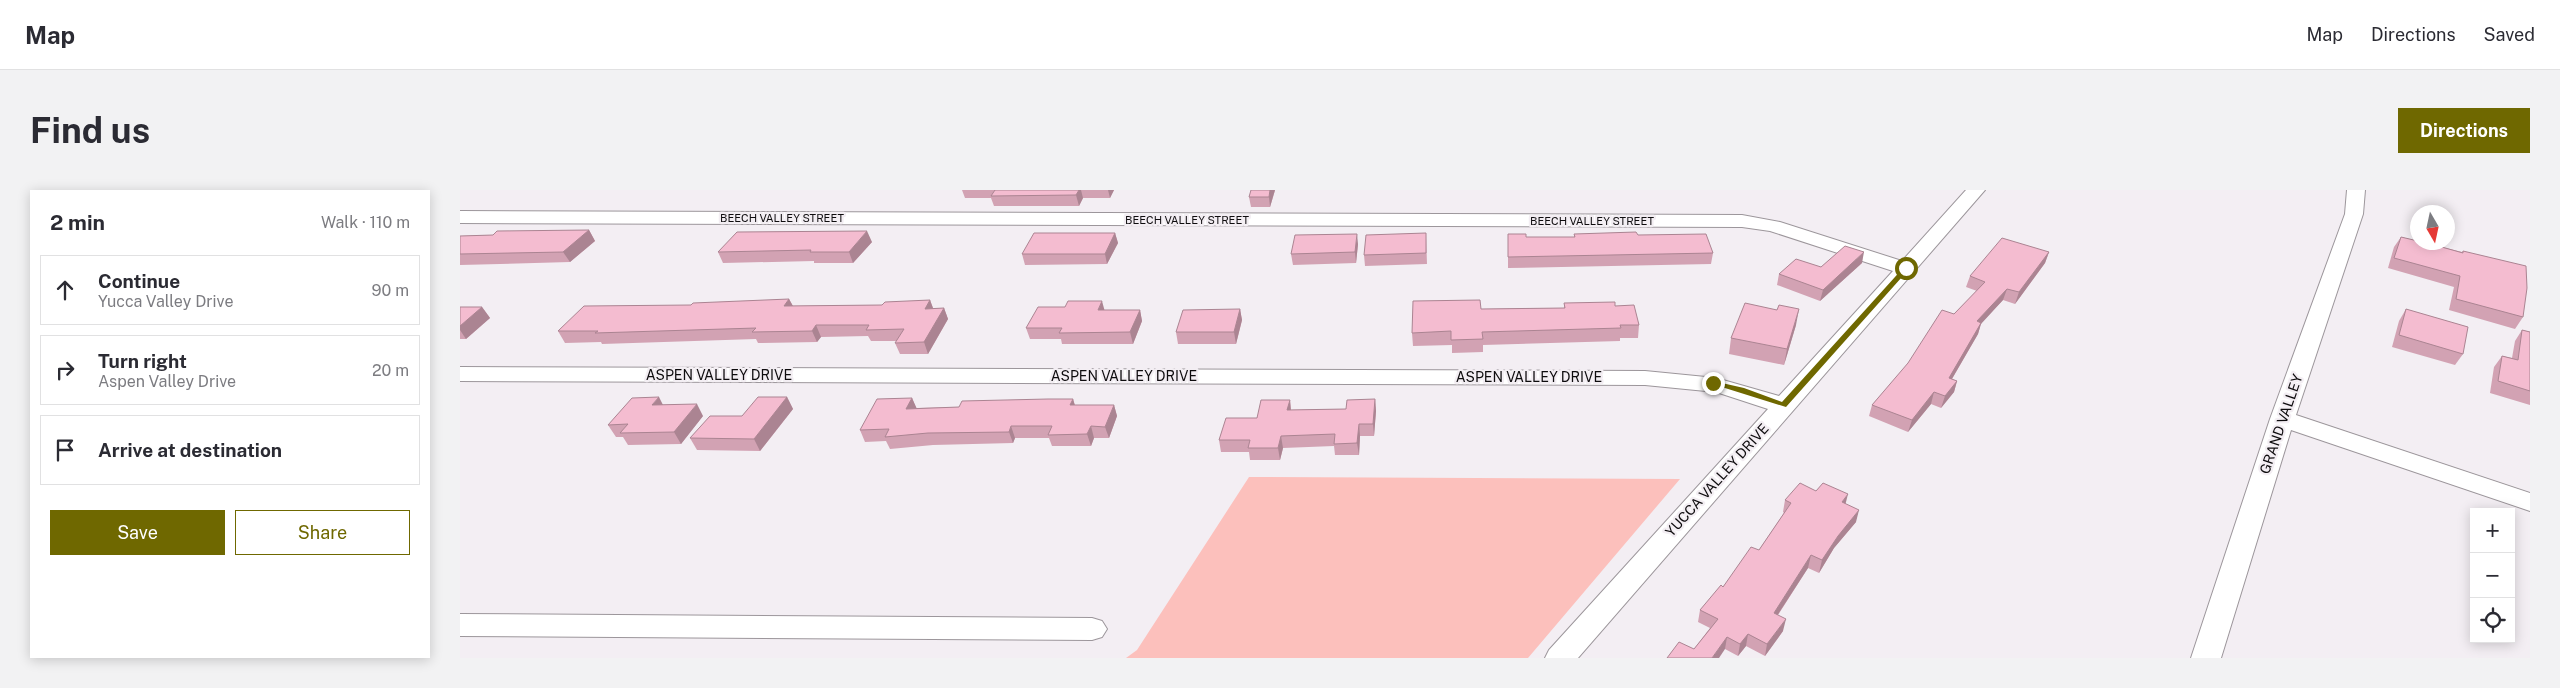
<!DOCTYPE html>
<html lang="en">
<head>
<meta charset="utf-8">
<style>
	:root { --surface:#fff; --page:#f2f2f3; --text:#2b2b33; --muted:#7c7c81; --line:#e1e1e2; --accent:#6f6800 }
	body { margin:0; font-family:"Public Sans",sans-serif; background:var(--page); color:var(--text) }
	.controls { position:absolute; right:15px; bottom:15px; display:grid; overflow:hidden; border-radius:0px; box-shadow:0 2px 12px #0003 }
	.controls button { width:45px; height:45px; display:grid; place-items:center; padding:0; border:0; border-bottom:1px solid var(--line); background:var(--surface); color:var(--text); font:25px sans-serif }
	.compass { position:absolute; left:1950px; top:15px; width:45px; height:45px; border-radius:50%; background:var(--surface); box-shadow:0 2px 12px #0003; rotate:171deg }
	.stop { position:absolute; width:15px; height:15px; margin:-11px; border:4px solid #6f6800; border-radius:50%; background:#fff }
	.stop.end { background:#6f6800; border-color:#fff; box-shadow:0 1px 5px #0008 }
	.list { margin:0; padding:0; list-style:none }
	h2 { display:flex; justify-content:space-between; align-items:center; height:65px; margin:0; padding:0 20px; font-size:21px }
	h2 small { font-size:16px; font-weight:400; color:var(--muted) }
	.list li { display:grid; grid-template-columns:32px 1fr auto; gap:15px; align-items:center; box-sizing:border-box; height:70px; margin:0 10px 10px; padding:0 10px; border:1px solid var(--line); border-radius:0px }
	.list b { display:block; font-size:19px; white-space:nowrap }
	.list p { margin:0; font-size:16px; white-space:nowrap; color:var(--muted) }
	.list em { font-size:16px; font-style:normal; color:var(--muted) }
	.actions { display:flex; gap:10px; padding:15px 20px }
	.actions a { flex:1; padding:11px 0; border:1px solid var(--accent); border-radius:0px; text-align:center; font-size:18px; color:var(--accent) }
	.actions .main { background:var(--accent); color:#fff }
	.icon { flex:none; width:28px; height:28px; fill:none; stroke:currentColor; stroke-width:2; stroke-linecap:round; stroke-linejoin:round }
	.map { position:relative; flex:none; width:2070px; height:468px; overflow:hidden; border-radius:0px }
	header { display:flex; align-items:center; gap:30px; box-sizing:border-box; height:70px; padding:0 25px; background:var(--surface); border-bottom:1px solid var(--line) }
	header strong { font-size:24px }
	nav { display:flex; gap:28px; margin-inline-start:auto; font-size:18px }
	.intro { display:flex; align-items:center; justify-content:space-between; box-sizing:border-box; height:120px; padding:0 30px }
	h1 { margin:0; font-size:35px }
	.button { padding:12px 22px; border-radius:0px; background:var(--accent); color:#fff; font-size:18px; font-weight:700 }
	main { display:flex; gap:30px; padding:0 30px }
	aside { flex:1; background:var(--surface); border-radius:0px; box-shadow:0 2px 12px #0003 }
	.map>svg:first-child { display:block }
	.green { fill:#fcc0bc }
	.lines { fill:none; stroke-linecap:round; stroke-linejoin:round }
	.street-casing { stroke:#9c969b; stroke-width:2 }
	.street { fill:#fff; fill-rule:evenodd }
	.wall { fill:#d2a2b3 }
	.shaded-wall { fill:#ab8492 }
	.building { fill:#f4bcd0; stroke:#ab8492 }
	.route { fill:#6f6800 }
	.labels { text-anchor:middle; stroke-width:4.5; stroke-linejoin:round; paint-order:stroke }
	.far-street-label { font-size:11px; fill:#0e0c0e; stroke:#f3eef3 }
	.street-label { font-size:14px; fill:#0e0c0e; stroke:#f3eef3 }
</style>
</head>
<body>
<header>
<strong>Map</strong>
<nav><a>Map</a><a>Directions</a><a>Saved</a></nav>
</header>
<div class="intro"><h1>Find us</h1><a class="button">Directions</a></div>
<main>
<aside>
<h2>2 min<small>Walk · 110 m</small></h2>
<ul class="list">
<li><svg class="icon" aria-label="ahead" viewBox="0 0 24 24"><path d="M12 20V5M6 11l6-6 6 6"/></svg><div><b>Continue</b><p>Yucca Valley Drive</p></div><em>90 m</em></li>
<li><svg class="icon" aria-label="right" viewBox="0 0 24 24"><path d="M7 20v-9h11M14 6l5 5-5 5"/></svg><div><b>Turn right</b><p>Aspen Valley Drive</p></div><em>20 m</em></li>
<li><svg class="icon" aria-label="arrive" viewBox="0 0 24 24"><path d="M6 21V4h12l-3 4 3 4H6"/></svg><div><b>Arrive at destination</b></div></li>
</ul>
<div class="actions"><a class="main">Save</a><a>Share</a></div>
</aside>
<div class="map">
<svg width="2070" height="468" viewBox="0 0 2070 468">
	<rect width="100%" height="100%" fill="#f3eef3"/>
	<!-- green -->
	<path class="green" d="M789,287l431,2 -152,179h-402l11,-8z"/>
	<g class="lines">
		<defs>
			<g id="street">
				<path d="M1506,0h19l-407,468h-33l4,-8 219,-241 -52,-17 -71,-7 -1185,-4v-14l1185,4 71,7 63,18 114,-125 -123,-40 -28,-4 -1282,-4v-12l1282,4 38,7 122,39z"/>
				<path d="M1887,0h18l-2,24 -67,201 234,78v18l-239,-81 -70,228h-30l79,-239 75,-205z"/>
				<path d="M0,424l632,4 10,3 5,8 -5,8 -10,3 -632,-4z"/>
			</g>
		</defs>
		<!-- street casing -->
		<use href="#street" class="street-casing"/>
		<!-- street -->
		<use href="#street" class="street"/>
	</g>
	<!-- wall -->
	<g class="wall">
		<path d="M502,0h152l-4,8h-27l-4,8h-85l-3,-8h-26z"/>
		<path d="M815,0l-5,17h-19l-2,-10z"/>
		<path d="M129,40l6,11 -25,21 -110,3v-29l33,-1z"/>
		<path d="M655,43l3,10 -11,21 -82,1 -3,-11z"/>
		<path d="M966,43l1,31 -62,2 -1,-11z"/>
		<path d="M1048,44l18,3h48v-3l64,1 75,18 -2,11 -203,4z"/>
		<path d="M1941,47l61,15 1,-1 60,66 -8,12 -66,-19 5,-23 -66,-19 6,-21z"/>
		<path d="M412,52l-19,21h-39v-2l-91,2 -5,-11z"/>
		<path d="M898,54l-2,19 -63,2 -2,-11z"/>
		<path d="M1589,62l-4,11 -30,41 -12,-4 -22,23 -3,11 -26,45 5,2 -3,11 -13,16 -10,-4 -23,28 -39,-16 3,-11 82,-91 23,-23 -11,-4 4,-11z"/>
		<path d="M1402,73l-42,38 -43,-16 2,-11z"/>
		<path d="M329,109l4,7 89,-1 48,-5 3,8h11l4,11 -20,35h-28l-5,-11 2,-2h-26l-3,-5 -47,1 -4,5 -59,1 -2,-4 -154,5 -1,-2 -36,1 -7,-12 133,-26z"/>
		<path d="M1104,113l51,3 24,19 -1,13h-18v3l-137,4v7l-31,1v-8l-39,1 -1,-13 69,-24 83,-1z"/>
		<path d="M0,117h22l8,11 -24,21h-6z"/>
		<path d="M780,119l2,11 -6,24h-58l-2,-12z"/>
		<path d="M1946,119l57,45 -8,11 -63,-18 7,-26z"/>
		<path d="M644,120h36l2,11 -9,23h-71l-1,-5h-31l-4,-11z"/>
		<path d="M1336,135l-12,40 -55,-11 2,-16z"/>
		<path d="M2062,140l8,2v73l-40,-12 4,-26 8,-11 10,2 3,-17z"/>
		<path d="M327,207l6,12 -33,42 -63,-1 -7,-12 52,-22z"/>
		<path d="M452,208l4,10 43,-1 114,-8 2,6h39l3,11 -8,22h-15l-3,8h-39l-3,-8h-34l-2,5 -80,2 -43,4 -4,-8 -21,1 -5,-12z"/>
		<path d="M915,209l1,12 -2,25h-14l-1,19h-24l-1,-9 -51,2 -3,12h-30l-1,-8h-28l-2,-12 38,-22 33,-18 1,10 55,-1z"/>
		<path d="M203,215l40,11 -22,28 -53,1 -5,-8h-7l-8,-12z"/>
		<path d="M1325,310l61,4 10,18 -22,26 -15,25 -11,-5 -30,47 5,16 -18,25 -19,-10 -8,10 -13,-7h-31l16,-21 -12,-6 2,-12 59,-60 25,-37 -1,-1z"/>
	</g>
	<!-- shaded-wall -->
	<g class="shaded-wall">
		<path d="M619,0h2l2,8 -4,8 -3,-11z"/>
		<path d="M648,0h6l-4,8z"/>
		<path d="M810,0h5l-5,17 -1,-10z"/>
		<path d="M129,40l6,11 -25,21 -7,-10z"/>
		<path d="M407,41l5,11 -19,21 -4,-11z"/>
		<path d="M655,43l3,10 -11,21 -2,-10z"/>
		<path d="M897,44l1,10 -2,19 -1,-11z"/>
		<path d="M1404,62l-2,11 -42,38 3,-11z"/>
		<path d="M1589,62l-4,11 -30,41 4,-12z"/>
		<path d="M1547,99l-4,11 -22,24 -3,10 -32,55 3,-11 28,-57z"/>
		<path d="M329,109l6,11 -11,-4z"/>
		<path d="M470,110l4,11 -9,-2z"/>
		<path d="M642,111l3,11 -7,-2z"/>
		<path d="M22,117l8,11 -24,21 -6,-9v-4z"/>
		<path d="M484,118l4,11 -20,35 -4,-12z"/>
		<path d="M780,119l2,11 -6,24 -2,-12z"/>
		<path d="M1339,119l-3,16 -12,40 3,-16z"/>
		<path d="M680,120l2,11 -9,23 -3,-12z"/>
		<path d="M356,135l5,12 -4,5 -5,-11z"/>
		<path d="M1497,191l-3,11 -13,16 4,-12z"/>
		<path d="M1474,202l-3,12 -23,28 4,-12z"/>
		<path d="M199,207l6,12 -13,-4z"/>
		<path d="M327,207l6,12 -33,42 -6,-12z"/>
		<path d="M452,208l5,11h-11z"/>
		<path d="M613,209l3,11 -6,-5z"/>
		<path d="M915,209l1,12 -2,25 -1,-12z"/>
		<path d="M830,210l1,12 -4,-2z"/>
		<path d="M237,214l6,12 -22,28 -7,-12z"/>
		<path d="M654,215l3,11 -8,22 -4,-11z"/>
		<path d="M899,234l1,12 -1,19 -2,-12z"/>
		<path d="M551,236l4,12 -2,5 -4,-11z"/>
		<path d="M631,236l3,12 -3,8 -4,-12z"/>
		<path d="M821,246l2,12 -3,12 -2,-12z"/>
		<path d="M1388,304l-3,12 -3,-4z"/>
		<path d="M1399,320l-3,12 -22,26 -15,25 3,-13 16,-24z"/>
		<path d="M1351,365l-3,13 -37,57 3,-12z"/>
		<path d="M1326,429l-3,12 -18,25 2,-12z"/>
		<path d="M1288,444l-2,12 -8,10 2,-12z"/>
		<path d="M1267,447l-2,12 -6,9h-7z"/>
	</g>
	<!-- building -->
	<g class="building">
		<path d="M535,0h84l-3,5 -85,1z"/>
		<path d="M791,0h19l-1,7h-20z"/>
		<path d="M129,40l-26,22 -103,2v-18l33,-1 4,-4z"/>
		<path d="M407,41l-18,21h-39l1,-2 -93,2 19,-20z"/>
		<path d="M1176,42l2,3 68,-1 7,19 -205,4v-23h18v3h49l-1,-3z"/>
		<path d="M574,43h81l-10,21h-83z"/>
		<path d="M966,43v20l-62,2 2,-20z"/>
		<path d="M897,44l-2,18 -64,2 4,-19z"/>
		<path d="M1941,47l17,4v1h6l39,11v-2l63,15 1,22 -4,29 -67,-18 4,-23 -66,-18z"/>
		<path d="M1542,48l47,14 -30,40 -12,-3 -30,32 4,2 -32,55 8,3 -12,15 -11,-4 -22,28 -40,-15 36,-42 34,-53 12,4 31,-32 -15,-6z"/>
		<path d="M1385,56l19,6 -41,38 -44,-16 17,-15 25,8z"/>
		<path d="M329,109l-5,7 98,-1 3,-3 45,-2 -5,9 19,-1 -20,34 -29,1 9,-14 -38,1 3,-5h-53l-4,6 -60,1 4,-4 -161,5 3,-2h-40l26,-25 107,-1 2,-2z"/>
		<path d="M1020,110l1,9 84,-1 -1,-5 51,-1v4l19,-1 5,20h-19l1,3 -139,4 1,7 -32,1v-9l-39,2 1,-32z"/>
		<path d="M608,111h34l-4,9h42l-10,22 -71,1 3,-5h-36l12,-21h27z"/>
		<path d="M1285,113l32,7 2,-5 20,4 -12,40 -56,-11z"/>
		<path d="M0,117h22l-22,19z"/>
		<path d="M780,119l-6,23h-58l7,-22z"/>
		<path d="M1946,119l62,18 -5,27 -64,-19z"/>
		<path d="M2062,140l8,2v59l-32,-10 4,-25 16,4z"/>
		<path d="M199,207l-7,8 45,-1 -23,28 -54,1 8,-9 -20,1 24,-27z"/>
		<path d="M298,207h29l-33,42 -64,-1 20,-22h32z"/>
		<path d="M452,208l-6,11 53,-2 3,-6 86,-2h25l-3,6h44l-9,22 -14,-1 -4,8 -39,1 4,-9h-41l-2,6 -81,1 -43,4 4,-8 -29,1 17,-31z"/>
		<path d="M915,209l-2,25h-14l-2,19 -23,1 1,-10 -54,2 -3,12h-30l2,-8h-31l7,-22h31l4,-18h29l-3,10 59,-1 1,-9z"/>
		<path d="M1340,293l16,8 7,-8 25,11 -6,8 17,8 -21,26 -16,24 -11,-5 -37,58 12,6 -19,25 -19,-10 -8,10 -13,-7 -15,21h-45l12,-16 15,7 24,-30 -18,-9 21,-25 2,2 28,-40 8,3 32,-47 -6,-3z"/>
	</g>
	<!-- route -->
	<path class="route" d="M1444,77l6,1 -124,139 -77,-24 4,-2 31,7 38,14z"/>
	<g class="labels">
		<!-- far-street labels -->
		<g class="far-street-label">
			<text x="322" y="32">BEECH VALLEY STREET</text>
			<text x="727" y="34">BEECH VALLEY STREET</text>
			<text x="1132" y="35">BEECH VALLEY STREET</text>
		</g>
		<!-- street labels -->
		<g class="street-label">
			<text x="259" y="190">ASPEN VALLEY DRIVE</text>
			<text x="664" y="191">ASPEN VALLEY DRIVE</text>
			<text x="1069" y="192">ASPEN VALLEY DRIVE</text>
			<text transform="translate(1821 234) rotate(-71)" y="5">GRAND VALLEY</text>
			<text transform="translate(1257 290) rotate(-48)" y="5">YUCCA VALLEY DRIVE</text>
		</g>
	</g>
</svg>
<div class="controls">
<button>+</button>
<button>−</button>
<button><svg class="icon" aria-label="locate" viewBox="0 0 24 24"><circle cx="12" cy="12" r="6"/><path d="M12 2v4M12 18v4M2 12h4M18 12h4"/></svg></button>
</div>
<svg class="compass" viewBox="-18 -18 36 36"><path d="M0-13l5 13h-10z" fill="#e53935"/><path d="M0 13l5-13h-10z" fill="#7c7c81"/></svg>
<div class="stop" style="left:1446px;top:78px"></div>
<div class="stop end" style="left:1253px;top:193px"></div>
</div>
</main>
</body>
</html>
